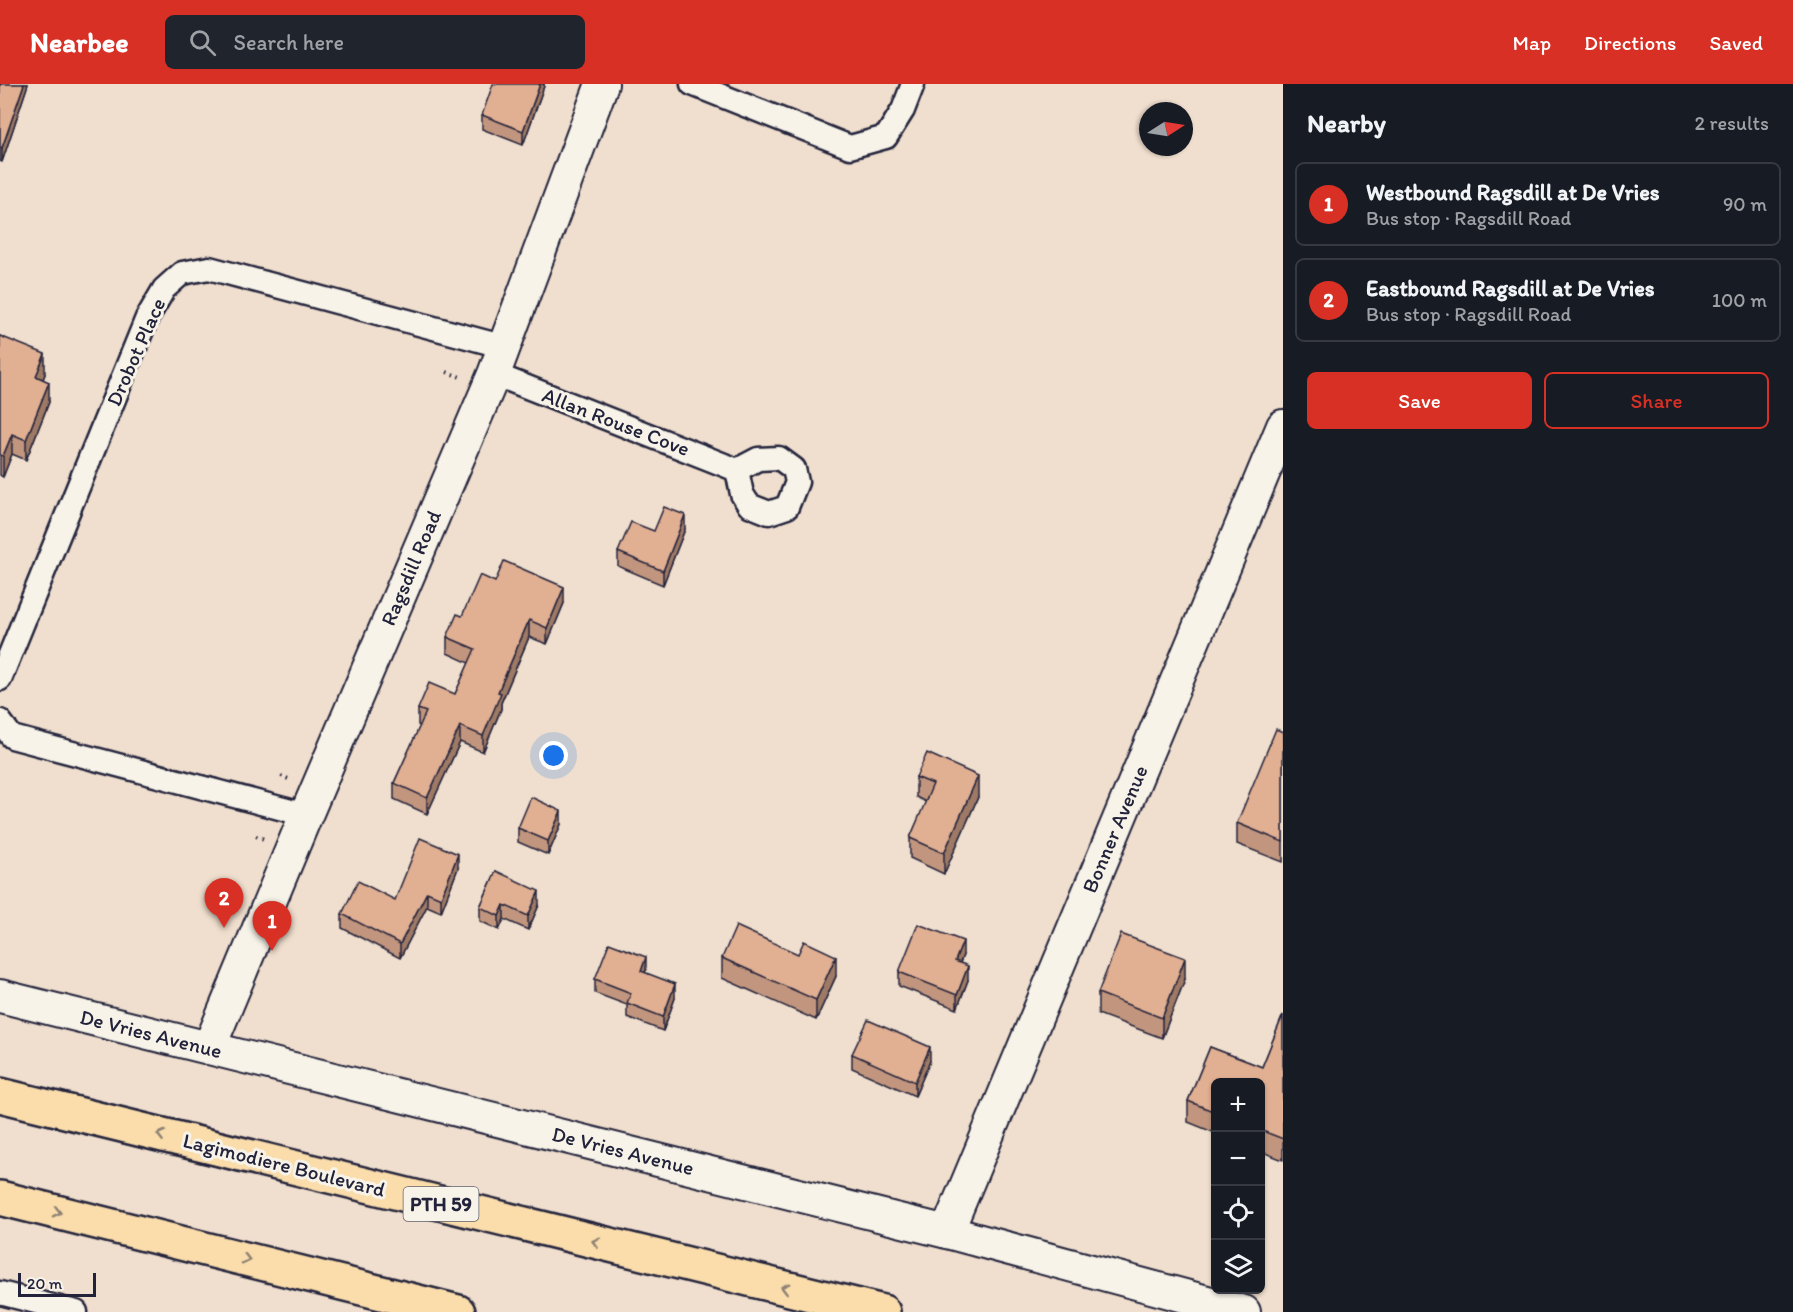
<!DOCTYPE html>
<html lang="en">
<head>
<meta charset="utf-8">
<style>
	:root { --surface:#171b24; --page:#20242c; --text:#f1f3f6; --muted:#9ea1a6; --line:#363941; --accent:#d93025 }
	body { margin:0; font-family:Itim,sans-serif; background:var(--page); color:var(--text) }
	.controls { position:absolute; right:18px; bottom:18px; display:grid; overflow:hidden; border-radius:9px; box-shadow:0 2px 4px #0004 }
	.controls button { width:54px; height:54px; display:grid; place-items:center; padding:0; border:0; border-bottom:2px solid var(--line); background:var(--surface); color:var(--text); font:30px sans-serif }
	.compass { position:absolute; left:1139px; top:18px; width:54px; height:54px; border-radius:50%; background:var(--surface); box-shadow:0 2px 4px #0004; rotate:78deg }
	.scale { position:absolute; left:18px; bottom:15px; width:78px; box-sizing:border-box; padding-left:6px; border:3px solid #22223b; border-top:0; font-size:16px; line-height:21px; white-space:nowrap; color:#22223b; -webkit-text-stroke:4px #f7f3e8; paint-order:stroke }
	.you { position:absolute; left:554px; top:672px; width:21px; height:21px; margin:-15px; border:4px solid #fff; border-radius:50%; background:#1a73e8; box-shadow:0 0 0 9px #1a73e833 }
	.badge { display:grid; place-items:center; width:39px; height:39px; border-radius:50%; background:var(--accent); color:#fff; font-size:20px; font-weight:700 }
	.pin { position:absolute; translate:-50% -50px; filter:drop-shadow(0 2px 3px #0008) }
	.pin::after { content:''; position:absolute; top:32px; width:21px; height:18px; background:inherit; clip-path:polygon(0 0,100% 0,50% 100%) }
	.list { margin:0; padding:0; list-style:none }
	h2 { display:flex; justify-content:space-between; align-items:center; height:78px; margin:0; padding:0 24px; font-size:26px }
	h2 small { font-size:20px; font-weight:400; color:var(--muted) }
	.list li { display:grid; grid-template-columns:39px 1fr auto; gap:18px; align-items:center; box-sizing:border-box; height:84px; margin:0 12px 12px; padding:0 12px; border:2px solid var(--line); border-radius:9px }
	.list b { display:block; font-size:22px; white-space:nowrap }
	.list p { margin:0; font-size:20px; white-space:nowrap; color:var(--muted) }
	.list em { font-size:20px; font-style:normal; color:var(--muted) }
	.actions { display:flex; gap:12px; padding:18px 24px }
	.actions a { flex:1; padding:14px 0; border:2px solid var(--accent); border-radius:9px; text-align:center; font-size:21px; color:var(--accent) }
	.actions .main { background:var(--accent); color:#fff }
	.icon { flex:none; width:33px; height:33px; fill:none; stroke:currentColor; stroke-width:2; stroke-linecap:round; stroke-linejoin:round }
	.map { position:relative; flex:none; width:1283px; height:1228px; overflow:hidden }
	header { display:flex; align-items:center; gap:36px; box-sizing:border-box; height:84px; padding:0 30px; background:var(--accent); color:#fff }
	header strong { font-size:28px }
	nav { display:flex; gap:33px; margin-inline-start:auto; font-size:21px }
	.search { width:420px; height:54px; background:var(--page); display:flex; align-items:center; gap:15px; box-sizing:border-box; padding:0 21px; border-radius:9px; color:var(--muted); font-size:22px }
	main { display:flex }
	aside { flex:1; background:var(--surface) }
	.map>svg:first-child { display:block }
	.lines { fill:none; stroke-linecap:round; stroke-linejoin:round }
	.street-casing { stroke:#22223b; stroke-width:27 }
	.secondary-casing { stroke:#22223b; stroke-width:36 }
	.primary-casing { stroke:#22223b; stroke-width:38 }
	.path { stroke:#22223b; stroke-width:4; stroke-dasharray:1.5 4.5; stroke-linecap:butt }
	.street { stroke:#f7f3e8; stroke-width:22 }
	.secondary { stroke:#f7f3e8; stroke-width:32 }
	.primary { stroke:#faddab; stroke-width:33 }
	.wall { fill:#c2967e; stroke:#22223b; stroke-width:1.5 }
	.shaded-wall { fill:#9e7a66; stroke:#22223b; stroke-width:1.5 }
	.building { fill:#e1af92; stroke:#22223b; stroke-width:1.5 }
	.oneway { stroke:#8e8073 }
	.labels { text-anchor:middle; stroke-width:6; stroke-linejoin:round; paint-order:stroke }
	.shield { fill:#f7f3e8; stroke:#62616f; stroke-width:1.5 }
	.shield-label { font-size:20px; font-weight:bold; fill:#22223b }
	.street-label { font-size:21px; fill:#22223b; stroke:#f7f3e8 }
</style>
</head>
<body>
<header>
<strong>Nearbee</strong>
<div class="search"><svg class="icon" aria-label="search" viewBox="0 0 24 24"><circle cx="10" cy="10" r="6"/><path d="M15 15l6 6"/></svg>Search here</div>
<nav><a>Map</a><a>Directions</a><a>Saved</a></nav>
</header>
<main>
<div class="map">
<svg width="1283" height="1228" viewBox="0 0 1283 1228">
	<rect width="100%" height="100%" fill="#f0dfce"/>
	<filter id="ink" filterUnits="userSpaceOnUse"><feTurbulence type="fractalNoise" baseFrequency=".0167" numOctaves="2"/><feDisplacementMap in="SourceGraphic" scale="12" xChannelSelector="R" yChannelSelector="G"/><feConvolveMatrix kernelMatrix="1 2 1 2 8 2 1 2 1" color-interpolation-filters="sRGB"/></filter>
	<g filter="url(#ink)">
		<g class="lines">
			<defs>
				<g id="street">
					<path d="M692,0l158,63 36,-10 17,-27 10,-26"/>
					<path d="M494,290l243,96 21,-11 21,-1 15,11 3,13 -10,25 -18,6 -20,-8 -7,-11 -5,-24"/>
					<path d="M0,595l147,-361 17,-29 18,-16 27,-5 296,79"/>
					<path d="M0,637l12,16 294,78"/>
					<path d="M0,1209l76,19"/>
				</g>
				<g id="secondary">
					<path d="M0,912l947,236 297,80"/>
					<path d="M209,964l97,-233 188,-441 108,-290"/>
					<path d="M947,1148l336,-806"/>
				</g>
				<g id="primary">
					<path d="M0,1011l883,217"/>
					<path d="M0,1114l458,114"/>
				</g>
			</defs>
			<!-- street casing -->
			<use href="#street" class="street-casing"/>
			<!-- secondary casing -->
			<use href="#secondary" class="secondary-casing"/>
			<!-- primary casing -->
			<use href="#primary" class="primary-casing"/>
			<!-- path -->
			<g class="path">
				<path d="M447,288l16,6"/>
				<path d="M281,692l10,4"/>
				<path d="M256,752l11,4"/>
			</g>
			<!-- street -->
			<use href="#street" class="street"/>
			<!-- secondary -->
			<use href="#secondary" class="secondary"/>
			<!-- primary -->
			<use href="#primary" class="primary"/>
		</g>
		<!-- wall -->
		<g class="wall">
			<path d="M0,0h28l-26,78 -2,-1v1z"/>
			<path d="M544,0v2l-21,59 -41,-16v-14z"/>
			<path d="M0,252l45,38 -2,5 6,23 -23,58 -14,-6 -9,23 -3,-2z"/>
			<path d="M685,445l-22,56 -45,-19v-14l36,-21z"/>
			<path d="M495,498l69,21 -17,41 -18,-7 -28,66v6l-18,43 -23,-10 -33,72 -33,-15v-16l26,-57 -2,-1v-16l37,-15 14,-31 -22,-10v-16z"/>
			<path d="M1283,648v130l-46,-18v-21z"/>
			<path d="M916,693l62,20 -34,77 -34,-16v-20l16,-36 -10,-5z"/>
			<path d="M561,740l-13,31 -30,-13v-14z"/>
			<path d="M458,784l-17,44 -14,-6 -27,52 -58,-30v-14l53,-14z"/>
			<path d="M496,787l43,34 -11,25 -24,-11 -5,11 -19,-9v-14z"/>
			<path d="M798,870l38,22 -20,44 -94,-42v-20z"/>
			<path d="M963,871l-3,8 8,17 -11,29 -58,-23v-14z"/>
			<path d="M646,886l-1,3 30,25 -12,33 -36,-14v-12l-32,-12v-14z"/>
			<path d="M1185,895l-23,59 -64,-24v-21z"/>
			<path d="M1283,931v145l-23,-9v-68h-45v50l-27,-11v-21l22,-54 52,20z"/>
			<path d="M852,970l78,7 -15,35 -63,-28z"/>
		</g>
		<!-- shaded-wall -->
		<g class="shaded-wall">
			<path d="M24,0h4l-26,78v-14z"/>
			<path d="M540,0h4v2l-21,59v-14z"/>
			<path d="M45,270v20l-9,23v-21z"/>
			<path d="M49,298v20l-23,58v-20z"/>
			<path d="M12,350v20l-9,23v-21z"/>
			<path d="M685,431v14l-22,56v-14z"/>
			<path d="M564,503v16l-17,41v-16z"/>
			<path d="M529,536v17l-28,66v6l-18,43v-16l15,-44z"/>
			<path d="M460,642v16l-33,72v-16z"/>
			<path d="M978,692v21l-34,77v-21z"/>
			<path d="M561,727v13l-13,31v-14z"/>
			<path d="M458,770v14l-17,44v-14z"/>
			<path d="M539,807v14l-11,25v-14z"/>
			<path d="M427,808v14l-27,52v-14z"/>
			<path d="M504,821v14l-5,11v-14z"/>
			<path d="M963,857v14l-8,20v-14z"/>
			<path d="M836,872v20l-20,44v-20z"/>
			<path d="M646,873v13l-5,15v-14z"/>
			<path d="M1185,874v21l-23,59v-20z"/>
			<path d="M968,882v14l-11,29v-14z"/>
			<path d="M675,900v14l-12,33v-14z"/>
			<path d="M930,963v14l-15,35v-14z"/>
		</g>
		<!-- building -->
		<g class="building">
			<path d="M0,0h24l-22,64 -2,-1v1z"/>
			<path d="M493,0h47l-17,47 -41,-16z"/>
			<path d="M0,252l45,18 -9,22 13,6 -23,58 -14,-6 -9,22 -3,-1z"/>
			<path d="M664,423l21,8 -22,56 -45,-19 13,-30 23,9z"/>
			<path d="M504,477l60,26 -17,41 -18,-8 -31,72 3,1 -18,43 -23,-10 -33,72 -33,-15 32,-71 -8,-3 11,-26 26,11 20,-45 -28,-12 10,-23 5,2 18,-41 15,7z"/>
			<path d="M1276,645l7,3v110l-46,-19z"/>
			<path d="M927,669l51,23 -34,77 -34,-15 23,-54 -17,-7z"/>
			<path d="M531,713l30,14 -13,30 -30,-13z"/>
			<path d="M420,754l38,16 -17,44 -14,-6 -27,52 -58,-30 16,-33 37,19z"/>
			<path d="M496,787l43,20 -11,25 -24,-11 -5,11 -19,-9z"/>
			<path d="M918,840l45,17 -8,20 13,5 -11,29 -58,-23z"/>
			<path d="M736,842l62,28 6,-13 32,15 -20,44 -94,-42z"/>
			<path d="M1121,850l64,24 -23,60 -64,-25z"/>
			<path d="M609,859l37,14 -5,14 34,13 -12,33 -36,-14 4,-10 -36,-14z"/>
			<path d="M1283,931v124l-23,-9v-47h-45v29l-27,-11 22,-54 52,20z"/>
			<path d="M868,936l62,27 -15,35 -63,-28z"/>
		</g>
		<!-- one-way arrows -->
		<defs><path id="oneway-chevron" d="M-2-3.5L2.5 0L-2 3.5" fill="none" stroke-width="1.6" stroke-linecap="round" stroke-linejoin="round" transform="scale(1.5)"/></defs>
		<g class="oneway">
			<use href="#oneway-chevron" transform="translate(161 1051) rotate(-166)"/>
			<use href="#oneway-chevron" transform="translate(57 1128) rotate(14)"/>
			<use href="#oneway-chevron" transform="translate(596 1158) rotate(-166)"/>
			<use href="#oneway-chevron" transform="translate(246 1175) rotate(14)"/>
			<use href="#oneway-chevron" transform="translate(785 1204) rotate(-166)"/>
		</g>
	</g>
	<g class="labels">
		<!-- shield labels -->
		<rect class="shield" x="403.5" y="1103" width="75" height="34" rx="4.5"/>
		<g class="shield-label">
			<text x="441" y="1127">PTH 59</text>
		</g>
		<!-- street labels -->
		<g class="street-label">
			<text transform="translate(136 268) rotate(-66)" y="7">Drobot Place</text>
			<text transform="translate(616 338) rotate(21)" y="7">Allan Rouse Cove</text>
			<text transform="translate(411 484) rotate(-67)" y="7">Ragsdill Road</text>
			<text transform="translate(1115 745) rotate(-67)" y="7">Bonner Avenue</text>
			<text transform="translate(151 950) rotate(14)" y="7">De Vries Avenue</text>
			<text transform="translate(623 1067) rotate(14)" y="7">De Vries Avenue</text>
			<text transform="translate(284 1081) rotate(14)" y="7">Lagimodiere Boulevard</text>
		</g>
	</g>
</svg>
<div class="controls">
<button>+</button>
<button>−</button>
<button><svg class="icon" aria-label="locate" viewBox="0 0 24 24"><circle cx="12" cy="12" r="6"/><path d="M12 2v4M12 18v4M2 12h4M18 12h4"/></svg></button>
<button><svg class="icon" aria-label="layers" viewBox="0 0 24 24"><path d="M12 4l9 5-9 5-9-5zM3 14l9 5 9-5"/></svg></button>
</div>
<svg class="compass" viewBox="-18 -18 36 36"><path d="M0-13l5 13h-10z" fill="#e53935"/><path d="M0 13l5-13h-10z" fill="#9ea1a6"/></svg>
<div class="scale">20 m</div>
<div class="you"></div>
<div class="pin badge" style="left:272px;top:867px">1</div>
<div class="pin badge" style="left:224px;top:844px">2</div>
</div>
<aside>
<h2>Nearby<small>2 results</small></h2>
<ul class="list">
<li><span class="badge">1</span><div><b>Westbound Ragsdill at De Vries</b><p>Bus stop · Ragsdill Road</p></div><em>90 m</em></li>
<li><span class="badge">2</span><div><b>Eastbound Ragsdill at De Vries</b><p>Bus stop · Ragsdill Road</p></div><em>100 m</em></li>
</ul>
<div class="actions"><a class="main">Save</a><a>Share</a></div>
</aside>
</main>
</body>
</html>
